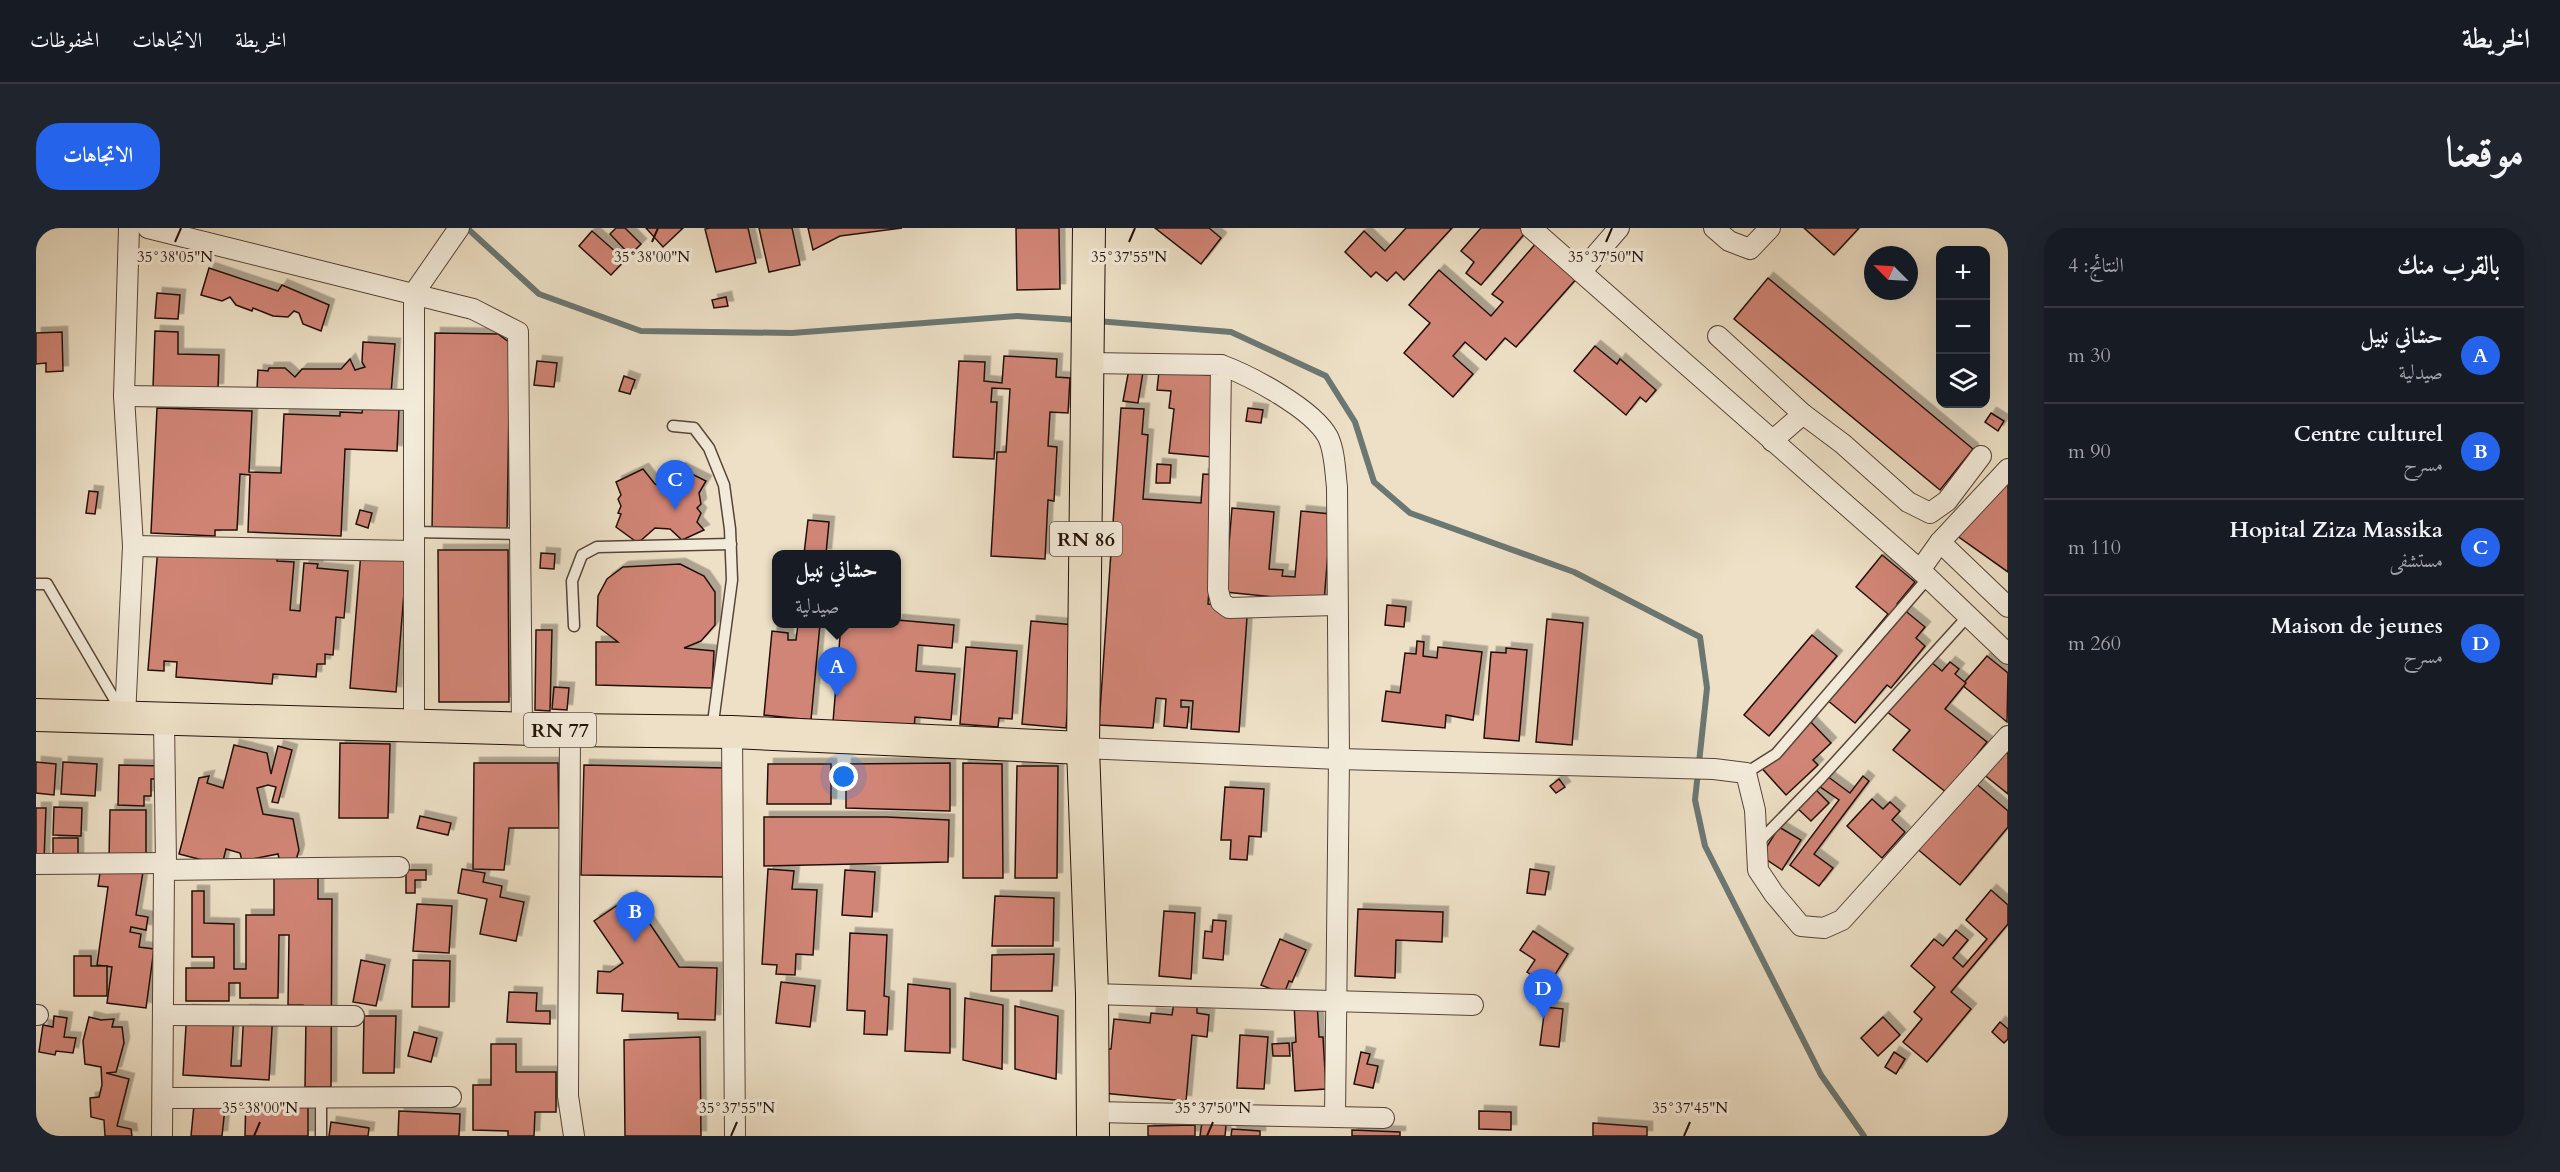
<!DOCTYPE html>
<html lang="ar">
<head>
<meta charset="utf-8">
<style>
	:root { --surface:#171b24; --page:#20242c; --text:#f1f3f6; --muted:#9ea1a6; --line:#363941; --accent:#2563eb }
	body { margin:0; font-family:Cardo,Amiri,serif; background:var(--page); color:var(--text); direction:rtl }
	.controls { position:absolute; right:18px; top:18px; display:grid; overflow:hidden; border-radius:12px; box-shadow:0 6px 24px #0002 }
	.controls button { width:54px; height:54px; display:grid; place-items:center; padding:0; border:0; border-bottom:2px solid var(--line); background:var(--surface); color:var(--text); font:30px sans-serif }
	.compass { position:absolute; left:1828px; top:18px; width:54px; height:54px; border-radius:50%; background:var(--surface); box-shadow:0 6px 24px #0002; rotate:294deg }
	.you { position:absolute; left:808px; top:549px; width:21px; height:21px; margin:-15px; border:4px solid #fff; border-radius:50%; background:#1a73e8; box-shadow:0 0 0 9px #1a73e833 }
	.badge { display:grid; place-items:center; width:39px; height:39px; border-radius:50%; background:var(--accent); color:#fff; font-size:20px; font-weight:700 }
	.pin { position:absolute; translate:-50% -50px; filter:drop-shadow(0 2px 3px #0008) }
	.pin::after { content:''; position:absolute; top:32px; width:21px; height:18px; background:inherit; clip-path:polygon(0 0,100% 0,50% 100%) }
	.popup { position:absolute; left:736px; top:322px; width:129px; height:78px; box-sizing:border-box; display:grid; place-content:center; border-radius:12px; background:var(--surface); filter:drop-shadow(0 2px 4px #0005); font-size:20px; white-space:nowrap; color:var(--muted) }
	.popup b { font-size:22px; color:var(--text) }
	.popup::after { content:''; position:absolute; left:50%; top:100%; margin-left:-12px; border:12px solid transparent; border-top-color:var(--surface) }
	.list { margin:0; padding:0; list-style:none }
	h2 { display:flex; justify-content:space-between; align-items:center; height:78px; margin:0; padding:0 24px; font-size:26px }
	h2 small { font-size:20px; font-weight:400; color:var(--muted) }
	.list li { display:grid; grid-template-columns:39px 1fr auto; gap:18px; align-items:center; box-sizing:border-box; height:96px; padding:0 24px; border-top:2px solid var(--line) }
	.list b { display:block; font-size:22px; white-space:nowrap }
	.list p { margin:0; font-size:20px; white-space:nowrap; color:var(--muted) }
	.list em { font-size:20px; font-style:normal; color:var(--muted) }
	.icon { flex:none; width:33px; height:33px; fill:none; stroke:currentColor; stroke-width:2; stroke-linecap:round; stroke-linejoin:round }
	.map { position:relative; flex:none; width:1972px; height:908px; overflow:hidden; direction:ltr; border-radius:24px }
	header { display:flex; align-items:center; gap:36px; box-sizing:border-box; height:84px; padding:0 30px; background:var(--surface); border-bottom:2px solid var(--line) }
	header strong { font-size:28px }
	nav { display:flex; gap:33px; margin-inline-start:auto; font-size:21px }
	.intro { display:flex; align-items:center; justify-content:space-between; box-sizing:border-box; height:144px; padding:0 36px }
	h1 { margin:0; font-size:42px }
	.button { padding:15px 27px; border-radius:24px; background:var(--accent); color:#fff; font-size:21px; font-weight:700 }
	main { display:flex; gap:36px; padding:0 36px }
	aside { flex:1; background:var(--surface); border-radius:24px; box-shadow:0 6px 24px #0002 }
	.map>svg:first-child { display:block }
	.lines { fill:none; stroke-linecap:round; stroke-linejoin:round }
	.stream { stroke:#6b7773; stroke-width:6 }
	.building { fill:#d18576; stroke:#231008; stroke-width:1.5; filter:url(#shadow) }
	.service-casing { stroke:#564438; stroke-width:13 }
	.minor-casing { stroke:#564438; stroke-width:22 }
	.primary-casing { stroke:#231008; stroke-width:34 }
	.service { stroke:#f3ebda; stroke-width:10 }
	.minor { stroke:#f3ebda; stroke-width:20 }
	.primary { stroke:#ede0c6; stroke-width:32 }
	.ticks { fill:none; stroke:#231008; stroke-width:2 }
	.labels { text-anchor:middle; stroke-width:6; stroke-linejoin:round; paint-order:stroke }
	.shield { fill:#f3ebda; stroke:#615247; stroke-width:1.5 }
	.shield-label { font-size:20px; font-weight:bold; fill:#231008 }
	.ticks-label { font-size:15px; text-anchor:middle; fill:#231008; stroke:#f3ebda; stroke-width:6; stroke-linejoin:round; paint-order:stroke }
</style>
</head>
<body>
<header>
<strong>الخريطة</strong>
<nav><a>الخريطة</a><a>الاتجاهات</a><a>المحفوظات</a></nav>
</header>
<div class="intro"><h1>موقعنا</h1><a class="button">الاتجاهات</a></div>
<main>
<aside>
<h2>بالقرب منك<small>النتائج: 4</small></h2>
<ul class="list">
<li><span class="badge">A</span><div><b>حشاني نبيل</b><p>صيدلية</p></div><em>30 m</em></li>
<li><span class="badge">B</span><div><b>Centre culturel</b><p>مسرح</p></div><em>90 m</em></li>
<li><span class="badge">C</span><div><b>Hopital Ziza Massika</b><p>مستشفى</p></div><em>110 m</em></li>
<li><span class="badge">D</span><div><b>Maison de jeunes</b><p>مسرح</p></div><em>260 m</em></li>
</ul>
</aside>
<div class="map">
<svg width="1972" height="908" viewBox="0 0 1972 908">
	<defs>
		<filter id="shadow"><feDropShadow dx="5.5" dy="-5.5" stdDeviation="0" flood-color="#0004"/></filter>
	</defs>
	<rect width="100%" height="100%" fill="#ede0c6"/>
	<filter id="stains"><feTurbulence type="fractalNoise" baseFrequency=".00333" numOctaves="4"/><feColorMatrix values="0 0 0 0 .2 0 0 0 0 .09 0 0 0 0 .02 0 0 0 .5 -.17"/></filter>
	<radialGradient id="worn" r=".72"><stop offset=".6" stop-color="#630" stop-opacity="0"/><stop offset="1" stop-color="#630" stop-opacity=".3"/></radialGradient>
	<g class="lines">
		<!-- stream -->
		<g class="stream">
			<path d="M431,0l72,66 102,37 151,2 225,-17 61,4"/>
			<path d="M1061,93l134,11 95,44 29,46 19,60 36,31 164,59 126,65 7,51 -12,112 10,46 116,229 43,61"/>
		</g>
	</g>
	<!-- building -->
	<g class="building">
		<path d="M580,0h9l16,16 -11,11 -20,-21z"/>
		<path d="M610,0h37l-20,19z"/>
		<path d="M674,0h38l8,35 -40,9 -11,-43z"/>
		<path d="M723,0h33l8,37 -31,7z"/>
		<path d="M772,0h94l-62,8 -27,14z"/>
		<path d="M980,0h43l1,61 -43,1z"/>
		<path d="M1119,0h54l12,10 -20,26z"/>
		<path d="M1370,0h46l-48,52 -8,-8 -9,9 -11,-9 -5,5 -26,-25 19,-21 21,20z"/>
		<path d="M1445,0h40l5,4 -45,53 -15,-12 8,-11 -13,-11z"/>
		<path d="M1768,0h55l-25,27z"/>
		<path d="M556,3l33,29 -14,15 -32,-29z"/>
		<path d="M1502,13l40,36 -62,70 -11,-9 -19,22 -21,-18 -12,14 20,18 -20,23 -49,-44 26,-30 -21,-18 30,-35 52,46 12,-14 -11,-8z"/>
		<path d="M173,40l69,23 4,-6 47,20 -8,26 -18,-7 -4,-11 -5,-2 -6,6 -15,-1 -20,-8 -1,3 -16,-6 -6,-8 -8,4 -21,-6z"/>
		<path d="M1732,50l205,171 -33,41 -206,-171z"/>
		<path d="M121,65l23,2 -2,24 -23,-1z"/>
		<path d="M690,69l2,9 -14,2 -2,-8z"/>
		<path d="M119,103l23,1v22l41,1 -1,34 -65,-1z"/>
		<path d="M26,104l1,39 -17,1v-9l-10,1v-31z"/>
		<path d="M399,105l63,1 12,9 -3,188 -75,-1z"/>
		<path d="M327,114l32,2 -4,50 -134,-4 1,-20 10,1 1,-3h16l10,9 7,-8h39l9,-10 5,11 10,-3 -3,-5z"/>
		<path d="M1559,118l22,18 3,-5 36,31 -10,12 -6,-5 -14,18 -52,-44z"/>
		<path d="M968,128l53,3 -1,18 14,1 -2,35 -18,-1 -2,34 9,1 -3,54 -6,-1 -3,59 -54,-3 6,-104h9l4,-63 -18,-1 -1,14h6l-3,57 -41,-2 6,-96 26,1 -1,19 18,2z"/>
		<path d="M501,133l20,2 -3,24 -20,-2z"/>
		<path d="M1093,141l14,3 -5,31 -15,-2z"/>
		<path d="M1123,143l61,5 -8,81 -43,-4 5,-44 -5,-1 2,-17 -14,-1z"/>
		<path d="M588,148l11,4 -5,14 -11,-3z"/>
		<path d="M327,179l36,2 -2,42 -52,-2 -4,87 -93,-4 2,-57 -10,-1 -3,56h-22v6l-64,-3 6,-125 95,3 -3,61 32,1 3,-59 56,2v-4l22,1z"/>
		<path d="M1085,180l23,1 -2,25 6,1 -5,64 58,4 2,-29 14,1 -9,129 22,2 -1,10 18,1 -8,115 -48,-3 2,-28 -12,-1v7h8l-2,21 -23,-2 2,-27 -10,-1 -3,30 -54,-3z"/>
		<path d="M1212,180l15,2 -2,13 -15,-2z"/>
		<path d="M1955,185l13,8 -6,10 -13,-9z"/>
		<path d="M1972,233v111l-52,-37z"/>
		<path d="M1121,236l14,1 -1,18h-14z"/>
		<path d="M644,240l26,13 -7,12 2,11 -4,4 4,5 -4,9 7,8 -22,10 -12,-11 -15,-1 -17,15 -22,-16 5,-13 -3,-1 3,-7 -3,-7 3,-4 -5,-13 27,-13 12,15 12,4z"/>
		<path d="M53,263l9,1 -3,22 -9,-1z"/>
		<path d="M1196,280l42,4 -5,57 14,1 -1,6 13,1 6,-66 30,3 -7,88 -99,-10z"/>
		<path d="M324,282l12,3 -4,15 -12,-4z"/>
		<path d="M772,292l21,2 -3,32h-22z"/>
		<path d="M122,319l119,9v5l17,1 -4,48 10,1 4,-48 14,1 -1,4 31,3 -4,47 -8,-1 -3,38 -8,-1v10h-8l-1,13 -43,-3 -1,10 -96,-7 1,-15 -13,-1v10l-16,-1z"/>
		<path d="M402,322h70l1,152h-70z"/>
		<path d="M325,324l46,3 -11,137 -46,-4z"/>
		<path d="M505,325l14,1 -1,15 -14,-1z"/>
		<path d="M1846,327l33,27 -18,22 28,23 -9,11 9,8 -34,42 -4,-3 -32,38 -34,-28 67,-81 -32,-27z"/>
		<path d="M644,336l24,12 11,16v33l-14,16 -17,7 30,3 -2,37 -116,-3v-43h22l-21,-16 1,-30 9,-17 16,-12z"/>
		<path d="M1351,377l19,2 -2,20 -19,-2z"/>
		<path d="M1511,391l36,4 -11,122 -36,-3z"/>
		<path d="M861,392l57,5 -2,23 -34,-3 -2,26 39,3 -4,46 -36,-3 -1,12 -81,-7 8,-98h56z"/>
		<path d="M995,393l44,4 -9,103 -44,-4z"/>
		<path d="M762,396h22l-9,96 -47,-5 8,-84 16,2v7h8z"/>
		<path d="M500,402h16l-2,81 -15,-1z"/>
		<path d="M1776,407l25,21 -68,80 -25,-21z"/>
		<path d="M1381,413l7,1 -1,14 14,2 1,-11 44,5 -9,68 -27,-5 -1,13 -63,-7 4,-30 14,2 5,-40 11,1z"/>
		<path d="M930,419l51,4 -5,68 -13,-1 -1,9 -38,-3z"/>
		<path d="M1470,420l21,2 -8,91 -35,-3 7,-86 15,1z"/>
		<path d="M1951,428l21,17 -1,49 -45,-37z"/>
		<path d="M1895,434l11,9 8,-9 9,7 -4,5 11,9 -21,26 42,33 -40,51 -54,-43 17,-20 -24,-19z"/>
		<path d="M518,459l15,1 -2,22 -15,-1z"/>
		<path d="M1771,490l24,25 -18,17 5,5 -32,30 -28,-31z"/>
		<path d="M304,515l50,1 -2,74h-49z"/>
		<path d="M198,517l33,8 4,21 7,-28 14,4 -14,53 -6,-1 4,-15 -8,-2 -11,3 6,26 30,5 6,31 -3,10 -16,3 -2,-9 -36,7 -2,-8 -14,-4 -4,16 -43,-11 20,-76 10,-2 -2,7 16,5z"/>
		<path d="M1961,517l11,9v40l-31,-25z"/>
		<path d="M0,534l20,2 -2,31 -18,-2z"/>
		<path d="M27,534l34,2 -2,32 -34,-2z"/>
		<path d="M438,535h84l1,65h-50l-5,42 -31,-1z"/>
		<path d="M914,535v48l-104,-3v-44z"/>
		<path d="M927,535l39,1 1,114h-40z"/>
		<path d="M732,536h63v40h-64z"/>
		<path d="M83,537l43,1v13h-11v17h-7v10l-26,-1z"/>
		<path d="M548,537l142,3 -2,109 -143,-2z"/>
		<path d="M981,538h41l-1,112h-42z"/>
		<path d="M1791,548l23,17 13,-17 6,5 -55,73 19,14 -14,18 -29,-21 49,-65 -20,-14z"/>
		<path d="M1523,551l6,8 -9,6 -6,-7z"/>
		<path d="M1937,553l35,30v16l-48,58 -45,-38z"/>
		<path d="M1189,559l39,2 -3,48 -12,-1 -2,24 -17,-1 1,-19h-10z"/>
		<path d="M1777,559l16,16 -18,18 -16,-15z"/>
		<path d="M1836,571l11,10 7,-7 10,9 -8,9 13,12 -23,26 -35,-32z"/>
		<path d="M18,579l28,1 -1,28 -28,-1z"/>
		<path d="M0,580h10l-2,52 -8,-1z"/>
		<path d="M74,582h36v50l-37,-1z"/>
		<path d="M384,588l31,7 -3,12 -31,-7z"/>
		<path d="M728,589h123l62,3 -1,42 -184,4z"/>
		<path d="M1743,599l22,13 -19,30 -21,-14z"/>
		<rect x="17" y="610" width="25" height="24"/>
		<path d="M65,638l42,6 -7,43 12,2 -2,13 -15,-3 -1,5 11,2 -2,13 15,2 -8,59 -39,-5 5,-36 -15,-2 11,-78 -10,-1z"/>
		<path d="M426,641l23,4 -2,9 19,4 -2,11 24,5 -8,39 -36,-7 7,-35 -29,-6z"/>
		<path d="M732,641l26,2 -2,18 25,1 -4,65 -17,-1 -1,21 -19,-1 1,-9 -15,-1z"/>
		<path d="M1494,641l19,3 -4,23 -18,-2z"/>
		<path d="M370,642h20v10h-11v13h-9z"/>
		<path d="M809,642l30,2 -3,45 -30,-2z"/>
		<path d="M238,643h44v28h14l-1,188h-26l1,-69h-3v-13h-15l1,-70h-10l-1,63h-38v-15h-11v18h-43v-33h28v-11h-22v-66h12v32l30,1v45h12v-54h28z"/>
		<path d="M1955,662l17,15v19l-57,68 20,17 -44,53 -24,-20 19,-23 -8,-7 21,-25 -24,-21 23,-27 9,7 13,-16 12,10 -15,18 10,9 24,-28 -21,-19z"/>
		<path d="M595,668l48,71 38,1 -2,52 -37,-1v-6l-56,-2 1,-17 -26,-1 1,-22 12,1 13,-9 -29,-42z"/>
		<path d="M959,668l59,2 -1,48h-61z"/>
		<path d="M381,676l35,2 -3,47 -36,-2z"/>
		<path d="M1322,681l85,3 -1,30 -46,-2 -1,38 -40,-2z"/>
		<path d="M1128,683l31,2 -4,66 -32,-3z"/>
		<path d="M1177,692l13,1 -3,39 -20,-2 2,-27 7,1z"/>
		<path d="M1497,703l35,23 -20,32 -21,-14 8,-12 -15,-10z"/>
		<path d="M814,705l37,2 -3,61 5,1 -2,38 -23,-1 1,-23 -18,-1z"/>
		<path d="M1244,711l26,11 -14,32 -3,-1 -5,13 -23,-9z"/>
		<path d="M1018,726l-2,37h-61l1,-36z"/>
		<path d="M38,728h17v10h16v30h-33z"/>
		<path d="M325,732l24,5 -9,41 -23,-4z"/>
		<path d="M377,732l37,1 -1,46h-37z"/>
		<path d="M745,754l34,4 -5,41 -34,-4z"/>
		<path d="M872,756l42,5v64l-45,-2z"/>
		<path d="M473,764l28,1 -1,18h14v13l-43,-2z"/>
		<path d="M929,770l38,7 -1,64 -39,-9z"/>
		<path d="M1281,773l2,36h4l3,52 -31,2 -3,-48 4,-1 -2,-39z"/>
		<path d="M1138,774l23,2v9l12,2 -2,22 -15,-2 -6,66 -84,-8 5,-44h4l3,-30 36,4 1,-10 21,2z"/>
		<path d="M979,778l43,10 -2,63 -41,-10z"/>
		<path d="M1509,779l18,2 -4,38 -19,-2z"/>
		<path d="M151,782l47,3 -3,53h10l3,-56 29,1 -4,69 -86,-5z"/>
		<path d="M18,788l13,2 -3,19 12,1 -3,15 -17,-2 -1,4 -16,-3 4,-27 10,2z"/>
		<path d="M328,788h32l-2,57h-31z"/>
		<path d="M53,789l12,3 13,-1 -2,8h10l2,16 -8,29 -10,1 23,6 -12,47 14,3 1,7h-27l-1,-16 -13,-3 -1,-19 9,-1 3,-12 -1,-18 -16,-3 -2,-23z"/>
		<path d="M1847,789l17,18 -22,21 -17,-18z"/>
		<path d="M1964,794l8,7v10l-4,4 -12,-11z"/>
		<path d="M378,804l23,6 -6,24 -23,-6z"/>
		<path d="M1204,807l28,2 -4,52 -27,-1z"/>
		<path d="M664,809l1,99h-76l-1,-96z"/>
		<path d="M1253,815l1,13h-17l-1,-12z"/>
		<path d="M455,816h25v28h40v40h-21l-1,24h-26v-5l-35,-1v-45h18z"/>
		<path d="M1325,824l9,2 -3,10 11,2 -5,22 -19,-4z"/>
		<path d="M1858,824l11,7 -9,15 -11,-7z"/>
		<path d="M210,867l62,1v40h-63z"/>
		<path d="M158,877l31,3 -3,28h-31z"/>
		<path d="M363,883l61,3 -1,22h-61z"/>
		<path d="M1443,883l32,1v18l-32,-1z"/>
		<path d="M295,894l38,6 -1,8h-39z"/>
		<path d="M1166,894l24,3 -1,11h-25z"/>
		<path d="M1557,895l54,4v9h-54z"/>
		<path d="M1159,897v11h-47v-10z"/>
		<path d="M1196,901l28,2v5h-29z"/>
		<path d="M1316,902l48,2v4h-48z"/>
	</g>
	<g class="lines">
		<defs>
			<g id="service">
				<path d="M637,198l21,2 15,20 15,37 6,44 2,51 -20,150"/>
				<path d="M378,304l106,2"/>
				<path d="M0,356h11l76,130"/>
				<path d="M538,398l-2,-45 10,-26 15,-8 134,-3"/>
				<path d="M1710,545l30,-19 152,-176"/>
				<path d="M1720,617l65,-67 147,-162"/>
				<path d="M285,868v40"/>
			</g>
			<g id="minor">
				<path d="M112,0l325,81 45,23 4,397"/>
				<path d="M1495,0l389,342 88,84"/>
				<path d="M1678,0l15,13 21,8 20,-21"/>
				<path d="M1545,44l38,-44"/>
				<path d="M1682,108l85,78"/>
				<path d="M1053,135l132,2 -3,225 3,12 8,6 107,-3"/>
				<path d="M1185,137c30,11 92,44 107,72 7,15 7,34 9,50l2,272 -4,358"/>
				<path d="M88,168l290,4"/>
				<path d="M1736,213l31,-27 40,30 65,58 22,11 17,-12 34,-45"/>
				<path d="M1904,314l68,65"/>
				<path d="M97,318l281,5"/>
				<path d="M1884,342l20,-28 68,-73"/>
				<path d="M89,489l8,-171 -9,-150 5,-168"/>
				<path d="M378,498v-433l45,-65"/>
				<path d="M534,502l-2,366 6,40"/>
				<path d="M696,504l3,404"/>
				<path d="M1047,520l256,11 375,10 32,4 9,37 3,60 16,24 27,32 23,2 18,-8 166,-184"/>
				<path d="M0,636l130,-1"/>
				<path d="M128,642l235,-3"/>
				<path d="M1056,766l381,11"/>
				<path d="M0,787h2"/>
				<path d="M127,787l191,1"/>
				<path d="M127,870l288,-1"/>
				<path d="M1058,884l290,6"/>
				<path d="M126,908l2,-266 2,-7 -2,-143"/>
			</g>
			<g id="primary">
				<path d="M1053,0l-6,520 9,246 1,142"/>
				<path d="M0,487l534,15 162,2 351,16"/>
			</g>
		</defs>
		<!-- service casing -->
		<use href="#service" class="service-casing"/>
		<!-- minor casing -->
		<use href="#minor" class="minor-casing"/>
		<!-- primary casing -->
		<use href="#primary" class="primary-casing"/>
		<!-- service -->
		<use href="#service" class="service"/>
		<!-- minor -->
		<use href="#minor" class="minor"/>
		<!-- primary -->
		<use href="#primary" class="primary"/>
	</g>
	<!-- ticks -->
	<path class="ticks" d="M139,14l6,-14M616,14l6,-14M1093,14l6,-14M1570,14l6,-14M218,908l6,-14M695,908l6,-14M1171,908l6,-14M1648,908l6,-14"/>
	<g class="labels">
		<!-- shield labels -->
		<g class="shield">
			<rect x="1014" y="294" width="72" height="34" rx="4.5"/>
			<rect x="488" y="485" width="72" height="34" rx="4.5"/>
		</g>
		<g class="shield-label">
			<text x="1050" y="318">RN 86</text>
			<text x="524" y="509">RN 77</text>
		</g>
	</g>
	<g class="ticks-label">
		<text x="139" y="34">35°38'05"N</text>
		<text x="616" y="34">35°38'00"N</text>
		<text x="1093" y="34">35°37'55"N</text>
		<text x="1570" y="34">35°37'50"N</text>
		<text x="224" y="885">35°38'00"N</text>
		<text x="701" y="885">35°37'55"N</text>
		<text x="1177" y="885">35°37'50"N</text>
		<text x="1654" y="885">35°37'45"N</text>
	</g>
	<rect width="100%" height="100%" filter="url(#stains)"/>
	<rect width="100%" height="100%" fill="url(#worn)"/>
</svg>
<div class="controls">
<button>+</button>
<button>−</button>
<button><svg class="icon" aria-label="layers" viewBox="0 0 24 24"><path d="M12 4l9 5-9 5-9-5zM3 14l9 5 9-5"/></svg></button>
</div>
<svg class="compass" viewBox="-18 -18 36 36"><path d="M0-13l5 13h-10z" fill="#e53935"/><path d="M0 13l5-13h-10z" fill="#9ea1a6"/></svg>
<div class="you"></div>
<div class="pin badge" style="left:801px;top:469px">A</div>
<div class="popup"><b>حشاني نبيل</b>صيدلية</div>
<div class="pin badge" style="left:599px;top:714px">B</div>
<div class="pin badge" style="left:639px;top:282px">C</div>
<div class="pin badge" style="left:1507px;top:791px">D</div>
</div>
</main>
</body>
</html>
